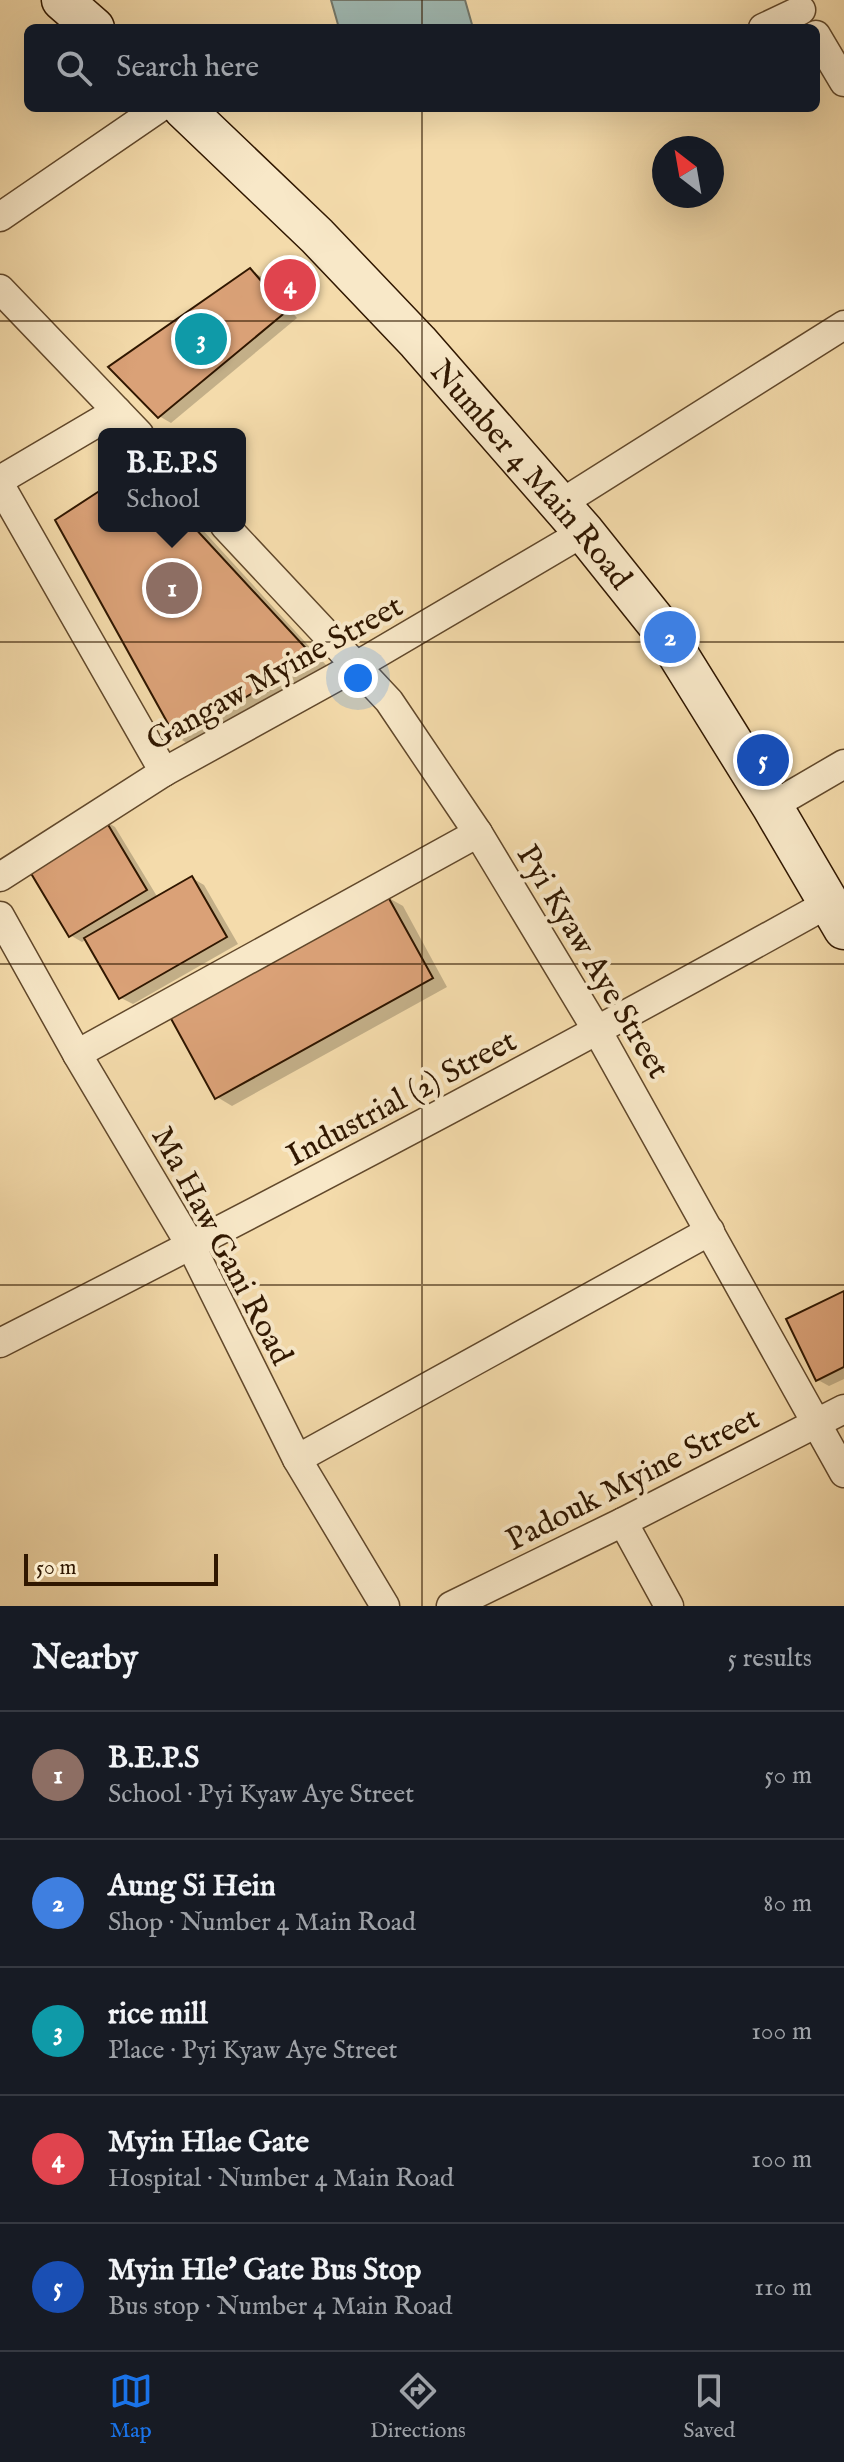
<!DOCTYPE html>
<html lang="en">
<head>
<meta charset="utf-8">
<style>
	:root { --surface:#171b24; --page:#20242c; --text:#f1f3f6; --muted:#9ea1a6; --line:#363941; --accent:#1a73e8 }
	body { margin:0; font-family:"IM FELL English",serif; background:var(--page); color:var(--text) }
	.compass { position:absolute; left:652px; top:136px; width:72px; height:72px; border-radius:50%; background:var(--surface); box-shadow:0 8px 32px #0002; rotate:329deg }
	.scale { position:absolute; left:24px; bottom:20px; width:194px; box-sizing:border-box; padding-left:8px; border:4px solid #301700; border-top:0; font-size:22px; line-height:28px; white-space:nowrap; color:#301700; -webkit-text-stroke:6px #f8e8c8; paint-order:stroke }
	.you { position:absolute; left:358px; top:678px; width:28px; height:28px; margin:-20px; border:6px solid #fff; border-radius:50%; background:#1a73e8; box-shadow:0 0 0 12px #1a73e833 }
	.badge { display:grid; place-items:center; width:52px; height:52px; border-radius:50%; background:var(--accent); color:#fff; font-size:26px; font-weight:700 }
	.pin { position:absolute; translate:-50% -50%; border:4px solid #fff; box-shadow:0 2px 8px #0006 }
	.popup { position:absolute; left:98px; top:428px; width:148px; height:104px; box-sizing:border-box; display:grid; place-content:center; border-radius:12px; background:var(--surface); filter:drop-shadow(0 2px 6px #0005); font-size:26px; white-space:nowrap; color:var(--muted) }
	.popup b { font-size:30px; color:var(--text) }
	.popup::after { content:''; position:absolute; left:50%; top:100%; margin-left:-16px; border:16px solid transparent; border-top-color:var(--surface) }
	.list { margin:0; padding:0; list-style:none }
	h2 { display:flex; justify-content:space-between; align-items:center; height:104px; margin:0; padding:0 32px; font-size:34px }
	h2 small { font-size:26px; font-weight:400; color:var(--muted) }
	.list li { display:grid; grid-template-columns:52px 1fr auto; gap:24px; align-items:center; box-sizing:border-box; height:128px; padding:0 32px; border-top:2px solid var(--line) }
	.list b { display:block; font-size:30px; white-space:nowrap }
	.list p { margin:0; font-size:26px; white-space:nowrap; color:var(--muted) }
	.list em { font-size:26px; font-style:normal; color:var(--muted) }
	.icon { flex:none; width:44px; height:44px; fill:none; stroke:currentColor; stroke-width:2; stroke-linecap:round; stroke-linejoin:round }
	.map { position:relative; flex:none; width:844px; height:1606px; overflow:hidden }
	.search { position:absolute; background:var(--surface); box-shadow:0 8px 32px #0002; left:24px; right:24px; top:24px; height:88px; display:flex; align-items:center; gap:20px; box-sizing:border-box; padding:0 28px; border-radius:12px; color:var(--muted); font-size:30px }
	.sheet { height:744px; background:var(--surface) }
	nav { display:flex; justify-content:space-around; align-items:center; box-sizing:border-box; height:112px; border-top:2px solid var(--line); background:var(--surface); font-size:22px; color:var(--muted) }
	nav a { display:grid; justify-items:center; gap:4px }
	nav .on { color:var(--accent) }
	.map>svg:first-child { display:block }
	.water { fill:#9fb9b3; stroke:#73786b; stroke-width:2 }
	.shadow { fill:#0003 }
	.building { fill:#daa177; stroke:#301700; stroke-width:2 }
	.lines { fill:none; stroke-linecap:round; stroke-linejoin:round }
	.minor-casing { stroke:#61482b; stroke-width:31 }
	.secondary-casing { stroke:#301700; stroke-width:43 }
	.minor { stroke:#f8e8c8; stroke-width:28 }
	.secondary { stroke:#f8e8c8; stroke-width:40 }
	.grid { fill:none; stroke:#301700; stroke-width:2; stroke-opacity:0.55 }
	.labels { text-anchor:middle; stroke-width:8; stroke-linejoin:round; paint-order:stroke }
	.street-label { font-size:32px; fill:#301700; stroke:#f8e8c8 }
</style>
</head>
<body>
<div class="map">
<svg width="844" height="1606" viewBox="0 0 844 1606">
	<rect width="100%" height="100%" fill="#f4dbab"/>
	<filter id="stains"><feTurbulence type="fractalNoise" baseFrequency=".0025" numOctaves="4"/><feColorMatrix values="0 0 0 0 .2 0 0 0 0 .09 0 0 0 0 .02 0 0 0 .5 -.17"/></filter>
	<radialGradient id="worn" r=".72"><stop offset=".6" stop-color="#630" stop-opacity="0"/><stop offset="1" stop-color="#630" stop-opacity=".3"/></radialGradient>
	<!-- water -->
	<path class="water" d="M331,0h134l8,28h-134z"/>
	<!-- shadow -->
	<g class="shadow">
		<path d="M250,271l12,6 35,41 -126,105 -12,-7z"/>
		<path d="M104,491v35h95l128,140 -135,80 -15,-9 -120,-216z"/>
		<path d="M104,820l11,7 43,71 34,-20 12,7 34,59 -105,60 -12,-6 -34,-59 -5,3 -12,-7z"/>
		<path d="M387,897l16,9 44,81 -215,119 -15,-9z"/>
		<path d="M844,1293v86l-15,7 -11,-6z"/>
	</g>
	<!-- building -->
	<g class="building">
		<path d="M250,268l37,43 -129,107 -50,-51z"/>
		<path d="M104,488v38h89l121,131 -138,81 -121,-218z"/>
		<path d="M104,818l43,72 -78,47 -43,-72z"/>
		<path d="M192,876l35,61 -108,62 -35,-61z"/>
		<path d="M387,895l46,83 -218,121 -46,-84z"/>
		<path d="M844,1291v76l-28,14 -30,-62z"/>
	</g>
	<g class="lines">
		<defs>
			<g id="minor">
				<path d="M763,28l38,-18"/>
				<path d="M816,35l28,47"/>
				<path d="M0,217l159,-109"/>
				<path d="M0,289l139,145"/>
				<path d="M0,480l117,-69"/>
				<path d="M0,485l164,287"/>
				<path d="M560,504l284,-179"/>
				<path d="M225,526l164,175 89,132 120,199 246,441"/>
				<path d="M772,806l72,-42"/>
				<path d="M0,877l164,-105 192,-106 228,-134"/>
				<path d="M0,916l77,138 114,192 106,213 88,147"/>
				<path d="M77,1054l401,-221"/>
				<path d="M0,1343c279,-142 556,-288 829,-440"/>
				<path d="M297,1459l413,-228"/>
				<path d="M623,1522l46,84"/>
				<path d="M451,1606l172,-84 221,-113"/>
			</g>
			<g id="secondary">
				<path d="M62,0l32,28"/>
				<path id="s1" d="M183,108l134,128 101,106 166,190 80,100 108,174 72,123"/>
			</g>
		</defs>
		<!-- minor casing -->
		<use href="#minor" class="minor-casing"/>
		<!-- secondary casing -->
		<use href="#secondary" class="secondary-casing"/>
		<!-- minor -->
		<use href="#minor" class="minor"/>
		<!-- secondary -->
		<use href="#secondary" class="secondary"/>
	</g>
	<!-- grid -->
	<path class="grid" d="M422,0v28M422,108v1498M0,321h844M0,642h844M0,964h844M0,1285h844"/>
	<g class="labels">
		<!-- street labels -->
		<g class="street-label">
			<text dy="11" stroke="none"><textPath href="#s1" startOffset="506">Number 4 Main Road</textPath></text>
			<text transform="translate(274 672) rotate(-29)" y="11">Gangaw Myine Street</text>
			<text transform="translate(594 961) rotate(59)" y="11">Pyi Kyaw Aye Street</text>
			<text transform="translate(401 1097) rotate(-28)" y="11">Industrial (2) Street</text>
			<text transform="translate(223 1245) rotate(62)" y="11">Ma Haw Gani Road</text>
			<text transform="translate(632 1478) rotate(-27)" y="11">Padouk Myine Street</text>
		</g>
	</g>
	<rect width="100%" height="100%" filter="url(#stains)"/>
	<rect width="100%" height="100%" fill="url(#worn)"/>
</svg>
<svg class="compass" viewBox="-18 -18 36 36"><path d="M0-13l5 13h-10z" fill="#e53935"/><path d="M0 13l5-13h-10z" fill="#9ea1a6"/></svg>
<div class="scale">50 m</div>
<div class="you"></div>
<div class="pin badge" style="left:172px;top:588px;background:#8d6e63">1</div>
<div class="popup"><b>B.E.P.S</b>School</div>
<div class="pin badge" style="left:670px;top:637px;background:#3f7fe0">2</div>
<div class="pin badge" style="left:201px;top:339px;background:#0f9aa8">3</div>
<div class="pin badge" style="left:290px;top:285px;background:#e0444e">4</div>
<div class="pin badge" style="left:763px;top:760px;background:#1a4fb4">5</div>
<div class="search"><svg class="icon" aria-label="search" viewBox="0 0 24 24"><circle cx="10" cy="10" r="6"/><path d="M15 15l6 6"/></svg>Search here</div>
</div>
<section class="sheet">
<h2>Nearby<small>5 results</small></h2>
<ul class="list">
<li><span class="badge" style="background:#8d6e63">1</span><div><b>B.E.P.S</b><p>School · Pyi Kyaw Aye Street</p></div><em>50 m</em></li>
<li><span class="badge" style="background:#3f7fe0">2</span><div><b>Aung Si Hein</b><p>Shop · Number 4 Main Road</p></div><em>80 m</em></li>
<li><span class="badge" style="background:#0f9aa8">3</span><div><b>rice mill</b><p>Place · Pyi Kyaw Aye Street</p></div><em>100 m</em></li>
<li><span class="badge" style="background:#e0444e">4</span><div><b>Myin Hlae Gate</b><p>Hospital · Number 4 Main Road</p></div><em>100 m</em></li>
<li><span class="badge" style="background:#1a4fb4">5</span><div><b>Myin Hle' Gate Bus Stop</b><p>Bus stop · Number 4 Main Road</p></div><em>110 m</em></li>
</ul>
</section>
<nav>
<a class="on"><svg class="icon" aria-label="map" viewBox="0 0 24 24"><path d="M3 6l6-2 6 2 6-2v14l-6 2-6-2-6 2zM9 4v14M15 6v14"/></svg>Map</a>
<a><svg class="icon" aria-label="directions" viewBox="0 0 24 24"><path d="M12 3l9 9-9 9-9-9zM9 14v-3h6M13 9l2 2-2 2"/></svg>Directions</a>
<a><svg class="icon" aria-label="saved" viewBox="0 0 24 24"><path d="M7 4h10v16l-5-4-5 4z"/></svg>Saved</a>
</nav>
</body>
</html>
